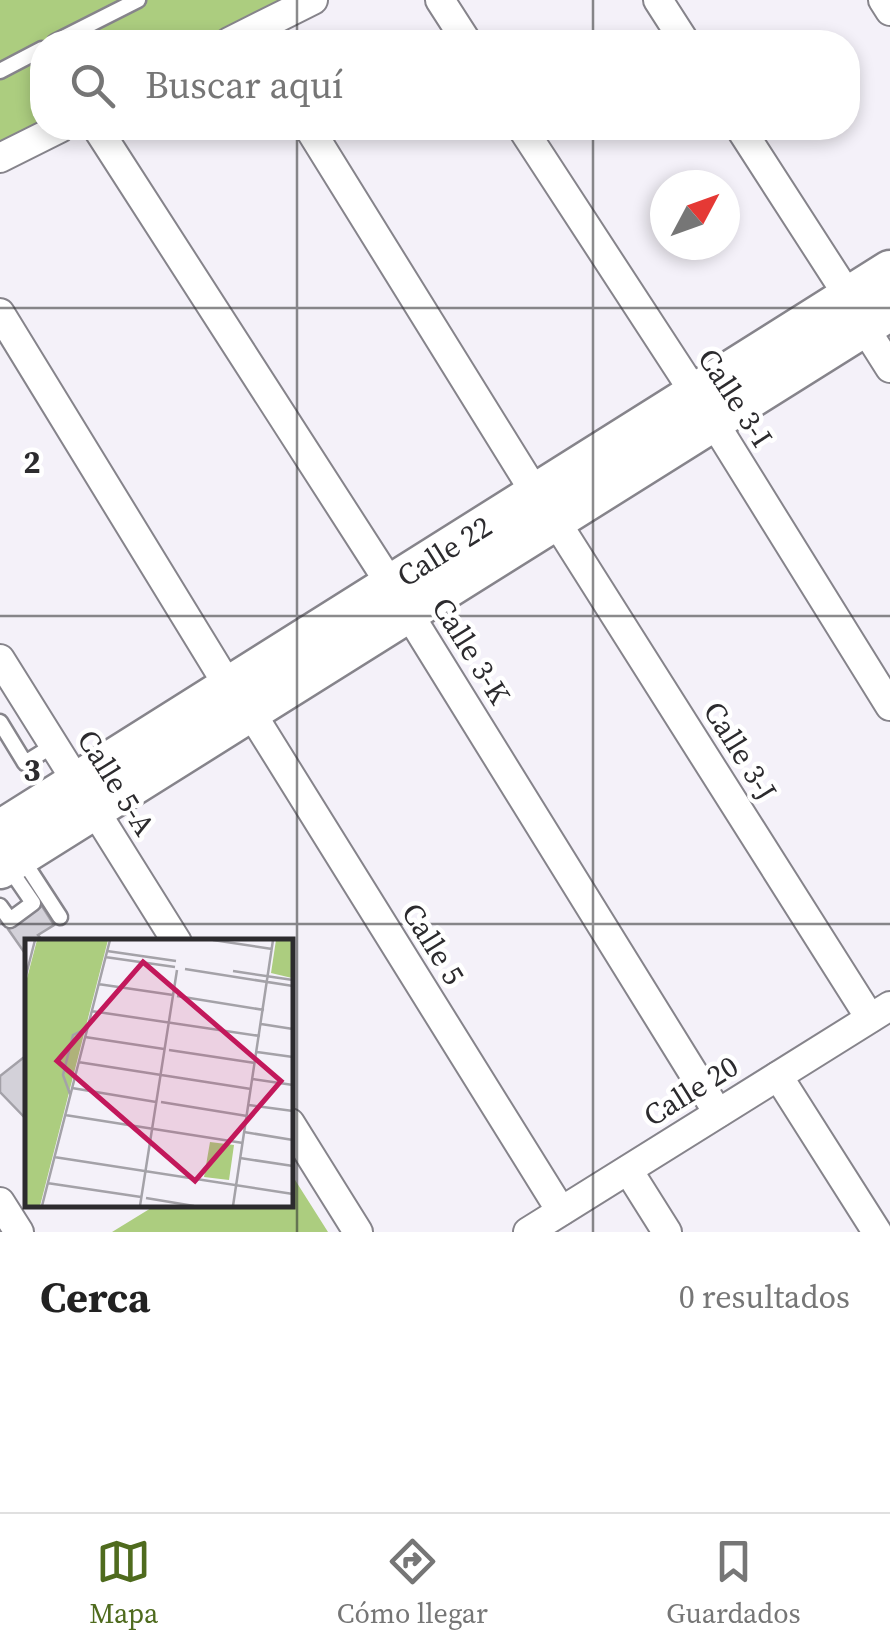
<!DOCTYPE html>
<html lang="es">
<head>
<meta charset="utf-8">
<style>
	:root { --surface:#fff; --page:#f6f6f6; --text:#222; --muted:#767676; --line:#e0e0e0; --accent:#4f6b1e }
	body { margin:0; font-family:"Source Serif 4",serif; background:var(--page); color:var(--text) }
	.compass { position:absolute; left:650px; top:170px; width:90px; height:90px; border-radius:50%; background:var(--surface); box-shadow:0 5px 15px #0003; rotate:49deg }
	.list { margin:0; padding:0; list-style:none }
	h2 { display:flex; justify-content:space-between; align-items:center; height:130px; margin:0; padding:0 40px; font-size:42px }
	h2 small { font-size:32px; font-weight:400; color:var(--muted) }
	.icon { flex:none; width:55px; height:55px; fill:none; stroke:currentColor; stroke-width:2; stroke-linecap:round; stroke-linejoin:round }
	.map { position:relative; flex:none; width:890px; height:1232px; overflow:hidden }
	.search { position:absolute; background:var(--surface); box-shadow:0 5px 15px #0003; left:30px; right:30px; top:30px; height:110px; display:flex; align-items:center; gap:25px; box-sizing:border-box; padding:0 35px; border-radius:40px; color:var(--muted); font-size:38px }
	.sheet { height:280px; background:var(--surface) }
	nav { display:flex; justify-content:space-around; align-items:center; box-sizing:border-box; height:140px; border-top:2px solid var(--line); background:var(--surface); font-size:28px; color:var(--muted) }
	nav a { display:grid; justify-items:center; gap:5px }
	nav .on { color:var(--accent) }
	.map>svg:first-child { display:block }
	.green { fill:#accd7f }
	.building { fill:#d3d1d9; stroke:#a3a1a8; stroke-width:2.5 }
	.lines { fill:none; stroke-linecap:round; stroke-linejoin:round }
	.lane-casing { stroke:#86848b; stroke-width:19 }
	.street-casing { stroke:#86848b; stroke-width:32 }
	.secondary-casing { stroke:#86848b; stroke-width:45 }
	.lane { stroke:#fff; stroke-width:14 }
	.street { stroke:#fff; stroke-width:28 }
	.secondary { stroke:#fff; stroke-width:40 }
	.grid { fill:none; stroke:#2c2b2e; stroke-width:2.5; stroke-opacity:0.55 }
	.labels { text-anchor:middle; stroke-width:9; stroke-linejoin:round; paint-order:stroke }
	.street-label { font-size:30px; fill:#2c2b2e; stroke:#fff }
	.inset-road { fill:none; stroke:#a4a2a8; stroke-width:2.5 }
	.view { fill:#c2185b; fill-opacity:0.15; stroke:#c2185b; stroke-width:5 }
	.inset-edge { fill:none; stroke:#2c2b2e; stroke-width:5 }
	.grid-label { font-size:32px; text-anchor:middle; font-weight:bold; fill:#2c2b2e; stroke:#fff; stroke-width:9; stroke-linejoin:round; paint-order:stroke }
</style>
</head>
<body>
<div class="map">
<svg width="890" height="1232" viewBox="0 0 890 1232">
	<rect width="100%" height="100%" fill="#f4f1f9"/>
	<!-- green -->
	<g class="green">
		<path d="M0,0h288l-85,42h-161v81l-42,22z"/>
		<path d="M290,1172l38,60h-216l44,-27 134,-1z"/>
	</g>
	<!-- building -->
	<g class="building">
		<path d="M42,906l12,19 -16,10 4,5 -3,2h-11v8l-4,2 -16,-23z"/>
		<path d="M28,1054v67l-28,-29v-16z"/>
	</g>
	<g class="lines">
		<defs>
			<g id="lane">
				<path d="M55,42l83,-42"/>
				<path d="M0,71l42,-22"/>
				<path d="M0,722l25,41 29,-18"/>
				<path d="M23,860l37,57"/>
				<path d="M0,906l10,14 23,-17 -24,-35"/>
			</g>
			<g id="street">
				<path d="M440,0l27,42"/>
				<path d="M658,0l27,42"/>
				<path d="M883,0l7,11"/>
				<path d="M229,42l84,-42"/>
				<path d="M97,128l294,457 327,528"/>
				<path d="M309,128l227,366"/>
				<path d="M522,128l191,293 177,285"/>
				<path d="M740,128l109,169"/>
				<path d="M0,158l60,-30"/>
				<path d="M0,313l229,374"/>
				<path d="M864,327l26,41"/>
				<path d="M555,520l315,498"/>
				<path d="M0,659l177,283"/>
				<path d="M250,711l311,500"/>
				<path d="M778,1076l99,156"/>
				<path d="M290,1123l68,109"/>
				<path d="M628,1170l39,62"/>
				<path d="M0,1202l19,30"/>
				<path d="M528,1232l362,-226"/>
			</g>
			<g id="secondary">
				<path id="s1" d="M0,831l890,-560"/>
				<path d="M0,868l890,-558"/>
			</g>
		</defs>
		<!-- lane casing -->
		<use href="#lane" class="lane-casing"/>
		<!-- street casing -->
		<use href="#street" class="street-casing"/>
		<!-- secondary casing -->
		<use href="#secondary" class="secondary-casing"/>
		<!-- lane -->
		<use href="#lane" class="lane"/>
		<!-- street -->
		<use href="#street" class="street"/>
		<!-- secondary -->
		<use href="#secondary" class="secondary"/>
	</g>
	<!-- grid -->
	<path class="grid" d="M297,0v42M593,0v42M297,128v1104M593,128v1104M0,308h890M0,616h890M0,924h890"/>
	<g class="labels">
		<!-- street labels -->
		<g class="street-label">
			<text transform="translate(735 398) rotate(57)" y="10">Calle 3-I</text>
			<text dy="10" stroke="none"><textPath href="#s1" startOffset="525">Calle 22</textPath></text>
			<text transform="translate(471 651) rotate(58)" y="10">Calle 3-K</text>
			<text transform="translate(740 751) rotate(58)" y="10">Calle 3-J</text>
			<text transform="translate(116 783) rotate(58)" y="10">Calle 5-A</text>
			<text transform="translate(433 944) rotate(58)" y="10">Calle 5</text>
			<text transform="translate(691 1091) rotate(-32)" y="10">Calle 20</text>
		</g>
	</g>
	<!-- overview -->
	<g transform="translate(25 939)">
		<rect width="268" height="268" fill="#f4f1f9"/>
		<path d="M12,1h71l-68,266h-15v-220zM251,1h16v38l-21,-5zM185,203l24,3 -5,35 -25,-3z" fill="#accd7f"/>
		<path class="inset-road" d="M188,1l59,9M82,12l69,10M80,18l70,10M160,30l108,17M208,32l60,9M0,40l10,-39M73,45l75,11M152,57l87,14M66,72l169,25M236,85l32,5M60,98l79,12M144,111l86,13M232,113l36,5M53,123l173,27M228,140l40,6M47,149l84,14M45,155l-7,-19 10,-40 14,-7M136,163l86,14M224,166l44,6M40,176l178,28M219,193l49,8M29,218l239,37M215,219l53,8M22,244l94,14M121,259l48,8M17,267l68,-266M115,267l37,-236M208,267l40,-266"/>
		<path class="view" d="M118,23l138,119 -86,100 -138,-120z"/>
		<rect width="268" height="268" class="inset-edge"/>
	</g>
	<g class="grid-label">
		<text x="32" y="473">2</text>
		<text x="32" y="781">3</text>
	</g>
</svg>
<svg class="compass" viewBox="-18 -18 36 36"><path d="M0-13l5 13h-10z" fill="#e53935"/><path d="M0 13l5-13h-10z" fill="#767676"/></svg>
<div class="search"><svg class="icon" aria-label="search" viewBox="0 0 24 24"><circle cx="10" cy="10" r="6"/><path d="M15 15l6 6"/></svg>Buscar aquí</div>
</div>
<section class="sheet">
<h2>Cerca<small>0 resultados</small></h2>
<ul class="list">
</ul>
</section>
<nav>
<a class="on"><svg class="icon" aria-label="map" viewBox="0 0 24 24"><path d="M3 6l6-2 6 2 6-2v14l-6 2-6-2-6 2zM9 4v14M15 6v14"/></svg>Mapa</a>
<a><svg class="icon" aria-label="directions" viewBox="0 0 24 24"><path d="M12 3l9 9-9 9-9-9zM9 14v-3h6M13 9l2 2-2 2"/></svg>Cómo llegar</a>
<a><svg class="icon" aria-label="saved" viewBox="0 0 24 24"><path d="M7 4h10v16l-5-4-5 4z"/></svg>Guardados</a>
</nav>
</body>
</html>
